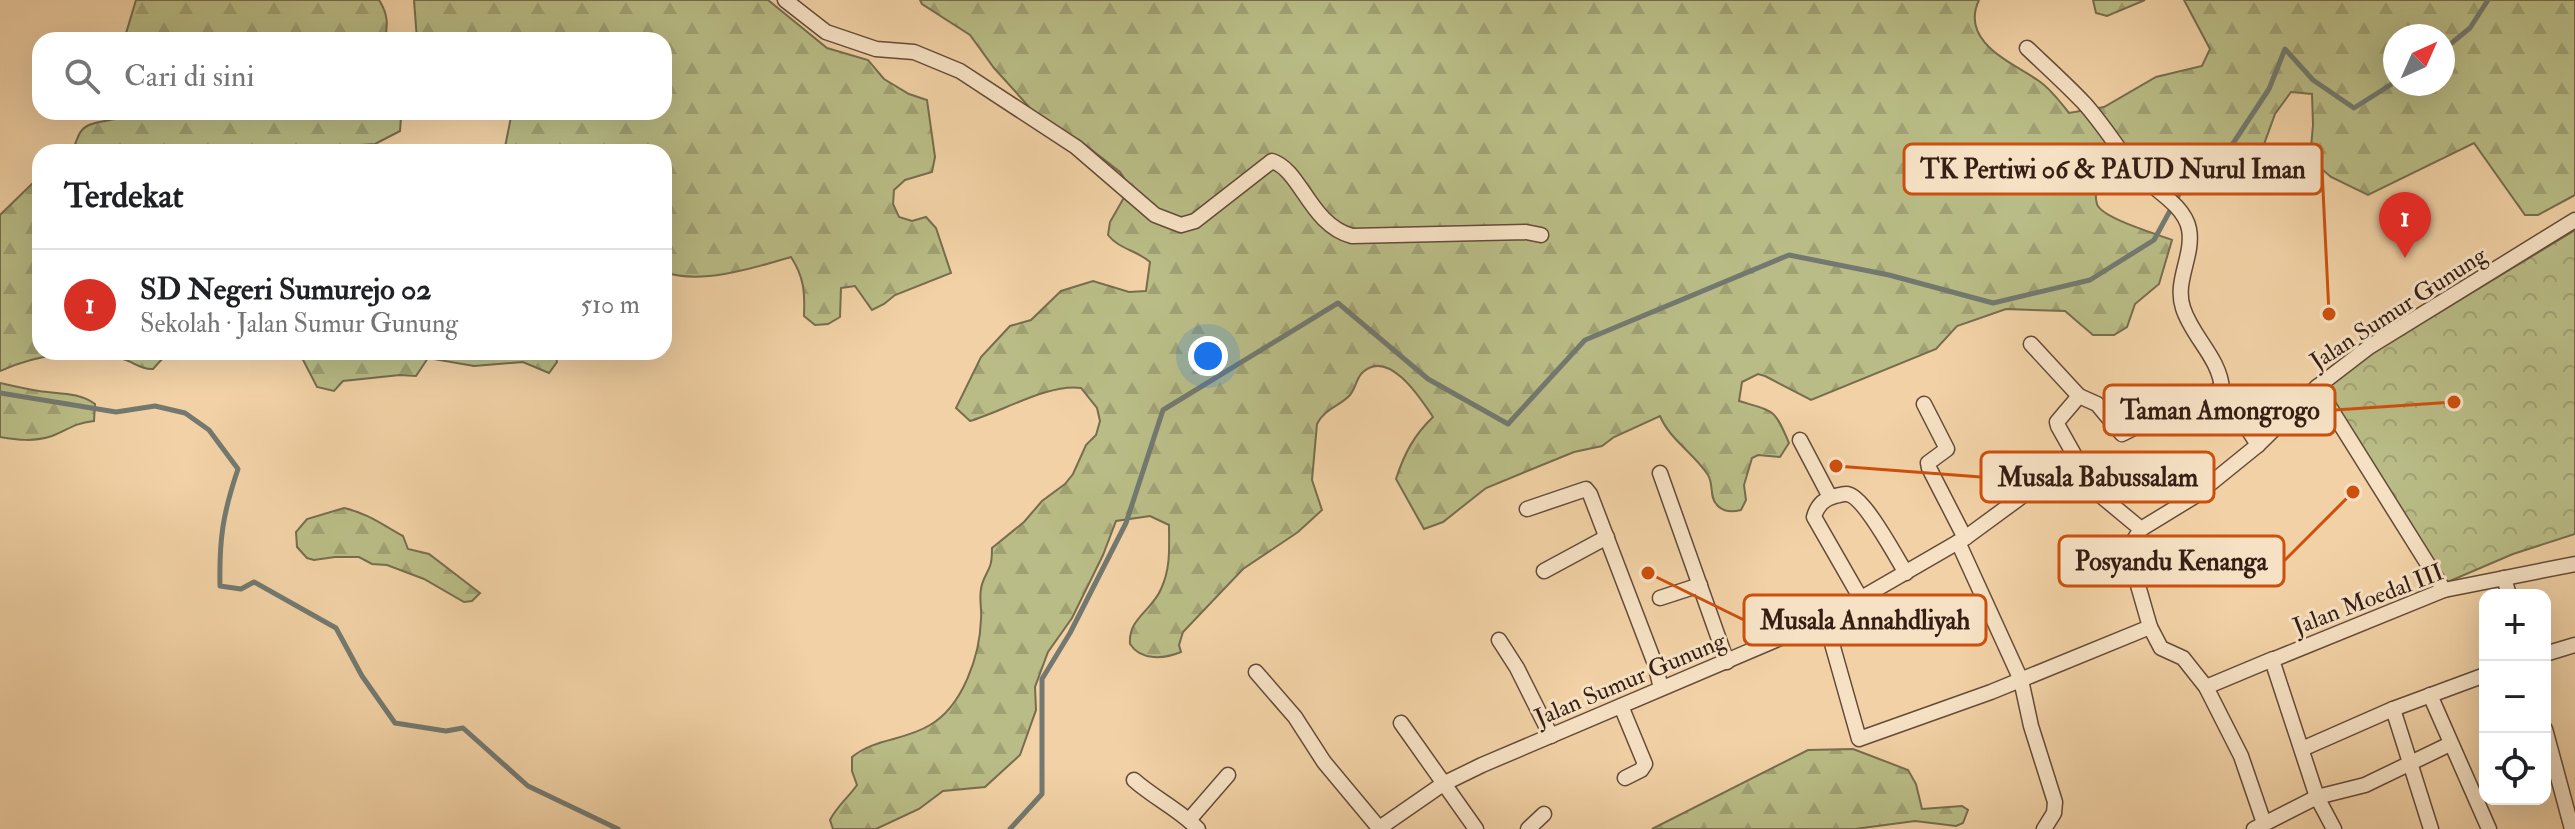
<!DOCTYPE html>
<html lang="id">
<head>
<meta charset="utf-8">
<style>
	:root { --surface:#fff; --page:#f2f2f2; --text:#202124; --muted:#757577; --line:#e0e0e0; --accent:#d93025 }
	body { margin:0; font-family:"IM FELL Double Pica",serif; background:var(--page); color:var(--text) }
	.controls { position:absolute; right:24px; bottom:24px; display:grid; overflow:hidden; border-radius:16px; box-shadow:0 8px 32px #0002 }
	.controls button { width:72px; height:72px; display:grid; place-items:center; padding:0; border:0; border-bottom:2px solid var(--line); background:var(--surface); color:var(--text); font:40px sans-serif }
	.compass { position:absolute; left:2383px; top:24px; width:72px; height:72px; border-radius:50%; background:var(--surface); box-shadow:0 8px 32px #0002; rotate:45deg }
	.you { position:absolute; left:1208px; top:356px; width:28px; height:28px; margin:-20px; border:6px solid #fff; border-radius:50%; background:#1a73e8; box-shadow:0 0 0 12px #1a73e833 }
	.badge { display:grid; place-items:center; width:52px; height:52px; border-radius:50%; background:var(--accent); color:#fff; font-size:26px; font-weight:700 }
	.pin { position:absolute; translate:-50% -66px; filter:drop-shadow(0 2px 4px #0008) }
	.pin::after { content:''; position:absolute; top:42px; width:28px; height:24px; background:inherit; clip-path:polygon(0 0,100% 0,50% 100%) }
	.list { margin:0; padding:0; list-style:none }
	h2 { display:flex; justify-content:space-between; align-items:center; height:104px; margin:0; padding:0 32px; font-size:34px }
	h2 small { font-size:26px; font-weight:400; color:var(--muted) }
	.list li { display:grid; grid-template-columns:52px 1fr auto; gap:24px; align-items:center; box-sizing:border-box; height:112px; padding:0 32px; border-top:2px solid var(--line) }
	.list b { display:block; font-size:30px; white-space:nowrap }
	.list p { margin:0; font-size:26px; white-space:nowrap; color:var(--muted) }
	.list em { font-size:26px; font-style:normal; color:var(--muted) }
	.icon { flex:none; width:44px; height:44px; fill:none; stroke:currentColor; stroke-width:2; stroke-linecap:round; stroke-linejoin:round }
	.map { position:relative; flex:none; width:2575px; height:829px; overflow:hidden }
	.search { position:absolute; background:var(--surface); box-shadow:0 8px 32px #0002; left:32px; top:32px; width:640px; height:88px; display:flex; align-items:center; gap:20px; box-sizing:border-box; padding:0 28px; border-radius:24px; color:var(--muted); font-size:30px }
	.panel { position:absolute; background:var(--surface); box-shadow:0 8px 32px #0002; left:32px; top:144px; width:640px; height:216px; border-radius:24px }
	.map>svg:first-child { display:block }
	.forest { fill:url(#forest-firs); stroke:#776d4d; stroke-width:2; fill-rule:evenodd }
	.park { fill:url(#park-crowns); stroke:#776d4d; stroke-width:2 }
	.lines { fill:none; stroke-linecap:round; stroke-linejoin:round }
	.stream { stroke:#737970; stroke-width:5 }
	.minor-casing { stroke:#644b38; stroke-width:17 }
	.minor { stroke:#f6e1c4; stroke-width:14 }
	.labels { text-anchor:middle; stroke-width:6; stroke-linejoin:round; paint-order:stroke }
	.street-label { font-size:24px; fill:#351e14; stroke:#f6e1c4 }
	.leader { fill:none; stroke:#cd500d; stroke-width:3 }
	.callout-dot { fill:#cd500d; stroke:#f6e1c4; stroke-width:3 }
	.callout { fill:#f6e1c4; stroke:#cd500d; stroke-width:3 }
	.callout-label { font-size:26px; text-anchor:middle; font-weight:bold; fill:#351e14 }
</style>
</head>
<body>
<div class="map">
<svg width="2575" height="829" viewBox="0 0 2575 829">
	<defs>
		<pattern id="forest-firs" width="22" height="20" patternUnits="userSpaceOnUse" patternTransform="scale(2)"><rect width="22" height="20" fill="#b9bc86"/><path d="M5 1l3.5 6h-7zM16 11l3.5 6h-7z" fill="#a0a173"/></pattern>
		<pattern id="park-crowns" width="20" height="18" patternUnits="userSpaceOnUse" patternTransform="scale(2)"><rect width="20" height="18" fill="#b9bc86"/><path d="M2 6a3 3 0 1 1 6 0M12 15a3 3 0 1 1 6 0" fill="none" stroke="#a0a173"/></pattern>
	</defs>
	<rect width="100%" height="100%" fill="#f1d1a5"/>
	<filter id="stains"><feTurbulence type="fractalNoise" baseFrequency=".0025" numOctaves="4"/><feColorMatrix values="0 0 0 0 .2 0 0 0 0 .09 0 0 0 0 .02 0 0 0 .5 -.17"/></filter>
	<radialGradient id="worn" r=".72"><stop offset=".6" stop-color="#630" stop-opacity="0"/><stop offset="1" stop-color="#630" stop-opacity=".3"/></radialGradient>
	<!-- forest -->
	<g class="forest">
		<path d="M136,0h243c9,14 9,24 6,40h-261z"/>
		<path d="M414,0h354l59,48 41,12 16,19 25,15 18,6 8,57 -3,15 -27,8 -11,10 -1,14 6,13 13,4 14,-4 10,11 15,45 -56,22 -11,9 -12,6 -17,-24 -14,2 -1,29 -12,7 -13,1 -11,-9c1,-24 0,-39 -13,-59 -37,11 -90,28 -127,15v-120h-160l8,-40h152v-72h-247z"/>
		<path d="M920,0h1059c-20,42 34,63 60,81 12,8 21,21 30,32l35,-6 52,-30 46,-11 8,-17 -26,-49h391v195l-37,20h-13l-51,-72 -106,52 -37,-18 -21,-18 3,-34 -1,-31 -21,-2 -16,22 -12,33 -31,22 -33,17 -45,-24 -32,7 -17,-3c-5,12 -12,25 -8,38 4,14 60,30 75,36l-13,44 -24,20 -8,23 -13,8h-21l-28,-24 -59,-2 -49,17 -21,23 -125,51 -46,-24 -7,-2 -16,8 -3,19c36,11 35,7 50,42l-9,14 -22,-2 -6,3 -8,27 2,15 -5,10c-8,2 -18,2 -24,-5 -8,-8 -3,-20 -9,-30 -14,-22 -38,-35 -48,-59l-46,21 -12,9 -28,6 -88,36 -43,34 -19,7 -28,-50c8,-25 18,-44 37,-62 -12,-18 -45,-70 -71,-44 -6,6 -6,15 -12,22 -10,11 -26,14 -33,29l-5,56 10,30 -24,22 -55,37 -60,63 -4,13 2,7c-17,7 -40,9 -51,-8 -2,-26 22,-33 31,-55 10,-21 8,-42 8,-64l-19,-9 -34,5 -13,34 -31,63 -24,34 -13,35 1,23 -16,45 -35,32 -42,4 -24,18 -43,20h-43l-3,-9c7,-14 18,-22 27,-35l-5,-14v-14c23,-19 52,-16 78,-32 33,-19 50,-70 51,-106 1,-10 -2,-20 0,-30 1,-9 6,-15 9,-23 2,-5 2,-13 2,-18l32,-26 18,-21 23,-17 8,-10 13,-29 10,-10 4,-14 -3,-13 -16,-20c-31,-5 -80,24 -111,33l-14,-13 25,-51 29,-31 21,-6 30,-29 32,-10 36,11 17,-1 4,-29c-14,-12 -31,-13 -42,-27l2,-13 20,-35 -10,-15 -41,-32 -39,-21 -46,-51 -24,-33 -48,-31zM2395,36h48v48h-48z"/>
		<path d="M2093,0h52l-38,16 -11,-3z"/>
		<path d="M130,112h267l4,5 -1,14 -25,13 -30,2 -5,6h-270c8,-8 6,-20 17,-26 14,-7 28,-3 43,-14z"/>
		<path d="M40,176v176h125l-2,6 -10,11c-12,1 -19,-7 -30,-10 -41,-11 -85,-5 -123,12v-156z"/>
		<path d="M299,352h256l2,10 -8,11 -26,-11 -49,4 -46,-8 -12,18 -16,-1 -57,6 -9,10 -17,-4z"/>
		<path d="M0,383c13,3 26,6 39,8 19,3 40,1 56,13l-1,17c-22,3 -24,8 -42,15 -18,6 -35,4 -52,1z"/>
		<path d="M344,508c23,5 39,17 59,28l5,13 21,5 51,39 -8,8 -8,1 -40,-23 -37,-14 -15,-1 -13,-7h-24l-21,3 -7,-2 -10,-11 -1,-15 11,-13z"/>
		<path d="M1853,749l55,21 8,14 6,25 40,-3 6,4 -5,13 -7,3 -41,-5 -60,8h-203l156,-79z"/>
	</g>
	<!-- park -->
	<path class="park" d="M2575,230v304l-62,20 -70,30 -118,-195 33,-27z"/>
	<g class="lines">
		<!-- stream -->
		<g class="stream">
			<path d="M2443,50l27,-22 18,-28"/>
			<path d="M0,393l116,19 39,-6 30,7 24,17 29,39c-15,44 -19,70 -18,117l21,3 13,-7 82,46 26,48 33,47 51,8 17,-3 65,58 90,43"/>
			<path d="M1010,829l32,-35v-115l28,-46 56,-110 37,-113 175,-107 90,76 80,45 77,-84 204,-85 100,20 104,28 97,-23 64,-40 35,-64 35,-19 45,-68 16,-40 28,31 41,28 41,-26"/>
		</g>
		<defs>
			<g id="minor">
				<path d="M785,0l41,32 50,17 38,3 46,19 116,76 79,68 26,10 14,-4 77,-60c29,9 38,64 80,75l174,-4 15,3"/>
				<path d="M2027,48c19,18 39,36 57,55 19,21 34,46 52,68 16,18 48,33 53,58 5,27 -15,52 -6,79 9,29 37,50 39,81"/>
				<path d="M2031,344l48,52 -22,26 1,4 36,64"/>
				<path d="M2317,387l127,203"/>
				<path d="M2079,396l18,8 25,30 74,-37 26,-8 36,56"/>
				<path d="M1924,404l23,45 -19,14 1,5 36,70"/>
				<path d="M1800,440l30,57"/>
				<path d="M1660,473l67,189"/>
				<path d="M1527,509l59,-20 4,5 65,170 6,24"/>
				<path d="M1958,542l63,138 10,46 24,76 -1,11 -10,16"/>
				<path d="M1544,571l63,-34"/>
				<path d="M2504,578l5,17"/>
				<path d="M1660,598l40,-13"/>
				<path d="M1861,599l-47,-82c3,-11 9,-18 21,-21 1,0 10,-3 12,-2 17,2 49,63 59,79"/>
				<path d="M1825,619l34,120 132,-47 159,-65 -21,-73 1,-8 11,-17"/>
				<path d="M2150,627l11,21 22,10 23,29 35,69 23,67"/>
				<path d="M1499,640l18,28 34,68"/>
				<path d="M2545,654l30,-9"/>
				<path d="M1256,672l39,45 29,45 55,66"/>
				<path d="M2206,687l67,-28"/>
				<path d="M2430,695l59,134"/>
				<path d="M1621,706l24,58 -4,6 -16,8"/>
				<path d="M2393,709l38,120"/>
				<path d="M1401,723l75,106"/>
				<path d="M2545,729l27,100"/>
				<path d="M2302,749l91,-40 92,-34"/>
				<path d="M1134,780c20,18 46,30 64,49"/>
				<path d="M1189,820l39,-45"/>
				<path d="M1378,829l65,-45 39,-19 343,-146 140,-81 60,-44 25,-11 16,-2 28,9 47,39 54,-33 63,-51 59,-58 52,-40 206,-127"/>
				<path d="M1528,829l16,-15"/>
				<path d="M2254,829l63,-32 48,-12 85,-41"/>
				<path d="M2334,829l-17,-32 -45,-137 172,-70 131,-26"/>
			</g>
		</defs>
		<!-- minor casing -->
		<use href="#minor" class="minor-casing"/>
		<!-- minor -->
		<use href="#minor" class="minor"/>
	</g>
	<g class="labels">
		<!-- street labels -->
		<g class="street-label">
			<text transform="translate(2398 308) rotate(-33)" y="8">Jalan Sumur Gunung</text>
			<text transform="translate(2368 599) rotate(-21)" y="8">Jalan Moedal III</text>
			<text transform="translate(1630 679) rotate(-23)" y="8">Jalan Sumur Gunung</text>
		</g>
	</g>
	<!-- callouts -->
	<path class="leader" d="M2329 314L2322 169M2454 402L2335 410M1836 466L1981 477M2353 492L2284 561M1648 573L1744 620"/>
	<g class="callout-dot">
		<circle cx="2329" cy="314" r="8"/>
		<circle cx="2454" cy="402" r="8"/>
		<circle cx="1836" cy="466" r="8"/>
		<circle cx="2353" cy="492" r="8"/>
		<circle cx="1648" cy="573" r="8"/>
	</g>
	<g class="callout">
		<rect x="1904" y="144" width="418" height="50" rx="8"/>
		<rect x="2104" y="385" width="231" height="50" rx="8"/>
		<rect x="1981" y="452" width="233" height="50" rx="8"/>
		<rect x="2059" y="536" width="225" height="50" rx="8"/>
		<rect x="1744" y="595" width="242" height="50" rx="8"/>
	</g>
	<g class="callout-label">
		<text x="2113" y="178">TK Pertiwi 06 &amp; PAUD Nurul Iman</text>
		<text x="2220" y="419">Taman Amongrogo</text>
		<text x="2098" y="486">Musala Babussalam</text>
		<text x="2171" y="570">Posyandu Kenanga</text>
		<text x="1865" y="629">Musala Annahdliyah</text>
	</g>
	<rect width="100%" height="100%" filter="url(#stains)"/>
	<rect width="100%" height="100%" fill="url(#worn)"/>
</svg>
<div class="controls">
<button>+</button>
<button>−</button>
<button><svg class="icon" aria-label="locate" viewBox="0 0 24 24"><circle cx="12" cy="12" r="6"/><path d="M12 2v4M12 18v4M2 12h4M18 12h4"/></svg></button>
</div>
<svg class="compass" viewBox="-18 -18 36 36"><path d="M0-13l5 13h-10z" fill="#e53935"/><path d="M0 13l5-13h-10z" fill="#757577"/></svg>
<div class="you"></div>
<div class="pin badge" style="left:2405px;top:258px">1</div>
<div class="search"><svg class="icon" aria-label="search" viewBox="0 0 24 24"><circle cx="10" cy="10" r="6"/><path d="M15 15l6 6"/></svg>Cari di sini</div>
<section class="panel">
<h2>Terdekat<small></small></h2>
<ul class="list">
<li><span class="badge">1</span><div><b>SD Negeri Sumurejo 02</b><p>Sekolah · Jalan Sumur Gunung</p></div><em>510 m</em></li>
</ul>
</section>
</div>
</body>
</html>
